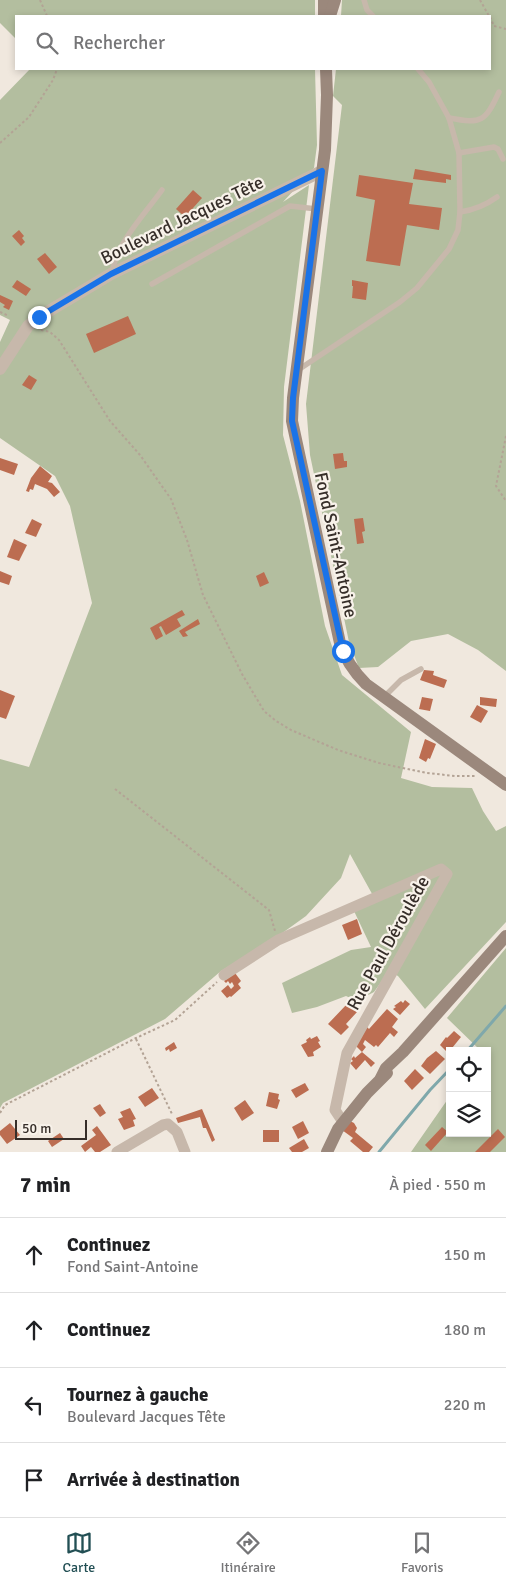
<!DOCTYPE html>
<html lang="fr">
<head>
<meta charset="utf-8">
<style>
	:root { --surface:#fff; --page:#f2f2f2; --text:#202124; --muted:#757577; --line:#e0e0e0; --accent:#224f54 }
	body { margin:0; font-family:Signika,sans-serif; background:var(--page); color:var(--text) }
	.controls { position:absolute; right:15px; bottom:15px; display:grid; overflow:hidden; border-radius:0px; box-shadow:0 2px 8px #0003 }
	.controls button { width:45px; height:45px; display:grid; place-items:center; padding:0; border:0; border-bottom:1px solid var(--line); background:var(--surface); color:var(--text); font:25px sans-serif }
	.scale { position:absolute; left:15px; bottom:12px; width:72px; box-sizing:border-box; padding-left:5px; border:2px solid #362e29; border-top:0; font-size:14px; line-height:18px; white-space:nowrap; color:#362e29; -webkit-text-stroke:4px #f8f2ea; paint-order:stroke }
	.stop { position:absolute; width:15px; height:15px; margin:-11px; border:4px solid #1a73e8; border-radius:50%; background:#fff }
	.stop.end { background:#1a73e8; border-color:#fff; box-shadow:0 1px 5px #0008 }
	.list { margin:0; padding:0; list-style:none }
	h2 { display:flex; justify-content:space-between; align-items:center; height:65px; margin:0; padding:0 20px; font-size:21px }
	h2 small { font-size:16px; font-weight:400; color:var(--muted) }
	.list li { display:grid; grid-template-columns:32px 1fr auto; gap:15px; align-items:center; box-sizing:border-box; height:75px; padding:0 20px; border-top:1px solid var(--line) }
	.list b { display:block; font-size:19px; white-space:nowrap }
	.list p { margin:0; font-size:16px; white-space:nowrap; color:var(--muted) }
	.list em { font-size:16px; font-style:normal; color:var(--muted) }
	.icon { flex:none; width:28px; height:28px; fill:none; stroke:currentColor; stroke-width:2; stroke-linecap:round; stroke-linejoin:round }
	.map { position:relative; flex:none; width:506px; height:1152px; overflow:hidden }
	.search { position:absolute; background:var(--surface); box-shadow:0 2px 8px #0003; left:15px; right:15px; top:15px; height:55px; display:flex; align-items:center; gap:12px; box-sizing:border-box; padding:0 18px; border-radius:0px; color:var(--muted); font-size:19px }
	.sheet { height:365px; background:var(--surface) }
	nav { display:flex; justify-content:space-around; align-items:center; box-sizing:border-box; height:70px; border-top:1px solid var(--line); background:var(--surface); font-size:14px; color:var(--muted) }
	nav a { display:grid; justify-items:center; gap:2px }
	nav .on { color:var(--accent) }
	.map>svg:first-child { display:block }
	.green { fill:#b3be9f }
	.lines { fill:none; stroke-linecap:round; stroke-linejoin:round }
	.stream { stroke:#7fa8ab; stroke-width:3 }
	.building { fill:#bc6d51 }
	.path { stroke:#b3a395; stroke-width:2; stroke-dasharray:2.5 2.5; stroke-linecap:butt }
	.service { stroke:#c7b8ab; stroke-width:5.5 }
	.minor { stroke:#c7b8ab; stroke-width:11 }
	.tertiary { stroke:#c7b8ab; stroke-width:12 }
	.secondary { stroke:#9b887c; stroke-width:12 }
	.route { stroke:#1a73e8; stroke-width:6 }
	.labels { text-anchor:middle; stroke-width:4.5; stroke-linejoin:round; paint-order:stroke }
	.street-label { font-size:18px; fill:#362e29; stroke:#f8f2ea }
</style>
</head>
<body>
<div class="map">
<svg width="506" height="1152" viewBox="0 0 506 1152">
	<rect width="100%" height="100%" fill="#f0e8de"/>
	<!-- green -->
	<g class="green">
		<path d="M0,0h315v16h-299v23l-16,-16z"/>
		<path d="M342,0h164v671l-28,-21 -30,-16 -37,7 -33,26 -19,1 -10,-26 -39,-187 -4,-51 36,-299 -9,-9 3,-27h154v-53h-149z"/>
		<path d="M30,69h285l2,76 -3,23 -31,34 26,-17 -25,202 -1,48 17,66 25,125 17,49 69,57 -10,46 31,9 40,1 11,23 13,20 10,-5v96l-81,87 -27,-33 -9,-5 -15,21 -17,9 -11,-5 -29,11 -25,6 -10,-30 69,-33 20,-3 -17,-36 22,-10 -26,-47 -9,24 -35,38 -32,23 -53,32 -56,48 -162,84 -3,5v-349l29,8 63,-164 -22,-97 -15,-30 -55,-38v-96l10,-22 -10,-5v-215z"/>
		<path d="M506,948v204h-95l39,-56v37h37v-82h-6l-34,-33z"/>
	</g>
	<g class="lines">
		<!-- stream -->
		<g class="stream">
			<path d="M467,1051l39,-45"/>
			<path d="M379,1152l51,-62 20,-21"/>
		</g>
	</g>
	<!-- building -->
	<g class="building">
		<path d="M415,169l36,6v5l-5,-1v4l-33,-4z"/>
		<path d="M359,175l54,8 -4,21 33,4 -3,22 -32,-5 -7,41 -34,-5 9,-61 -19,-4z"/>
		<path d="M193,190l9,8 -17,19 -9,-8z"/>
		<path d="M19,230l5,6 -2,2 3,4 -4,4 -9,-10z"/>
		<path d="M45,253l12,14 -8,7 -12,-15z"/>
		<path d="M17,280l14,9 -5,7 -14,-9z"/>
		<path d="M352,280l16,3 -2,17 -14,-2 1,-12h-1z"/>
		<path d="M0,295l13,6 -4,9 -6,-3 2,-2 -5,-3z"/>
		<path d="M128,316l8,18 -42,19 -8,-19z"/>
		<path d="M29,375l8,5 -6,10 -9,-5z"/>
		<path d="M343,453l1,8h3v6l-12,2 -2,-15z"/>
		<path d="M0,458l18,6 -4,11 -14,-5z"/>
		<path d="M40,466l12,10 -4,6 4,1 8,9 -6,5 -7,-8 -12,-5 -2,6 -3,-1 -1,3 -3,-1 5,-13z"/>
		<path d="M363,518l2,13 -3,1 2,11 -7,1 -3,-25z"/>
		<path d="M32,519l10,5 -6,13 -11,-4z"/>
		<path d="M14,539l13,6 -8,16 -12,-4z"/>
		<path d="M0,571l12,5 -3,9 -9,-3z"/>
		<path d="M264,572l5,11 -9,4 -4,-11z"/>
		<path d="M182,610l3,5 -8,4 4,7 -15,9 -5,-9 -2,1 4,9 -7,4 -6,-12z"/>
		<path d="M198,619l2,5 -15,8 3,4 -5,1 -4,-6z"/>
		<path d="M424,670l10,1 -1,4 14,5 -3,8 -24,-8z"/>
		<path d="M0,690l15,6 -9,23 -6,-2z"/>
		<path d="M422,697l11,2 -3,12 -11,-2z"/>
		<path d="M480,697l17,2 -1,8 -16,-2z"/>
		<path d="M477,705l11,6 -7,12 -11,-6z"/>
		<path d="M425,739l11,5 -6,15 -2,-1 -2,4 -7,-4z"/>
		<path d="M357,919l5,15 -14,6 -6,-15z"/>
		<path d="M235,973l6,8 -3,3 3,4 -10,9 -1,-1 -3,2 -6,-7 7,-6 3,4 3,-3 -2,-4 -2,2 -2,-3 -2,2 -2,-2z"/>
		<path d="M405,1000l5,4 -10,11 -7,-6 3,-2 -2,-1 7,-5 2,2z"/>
		<path d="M347,1004l10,8 -11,12 3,3 -8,8 -13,-11z"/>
		<path d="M387,1009l11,10 -6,8 6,5 -4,5 -4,-4 -12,14 -2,-2 -2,2 -9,-7 -2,4 3,3 -4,5 -6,-6 11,-19 2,2z"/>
		<path d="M454,1031l7,6 -13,16 -8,-8 6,-8 1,1z"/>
		<path d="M317,1036l3,5 -2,1 3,5 -8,5 1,4 -6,1 -7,-12 6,-3 -1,-2 4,-3 1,2z"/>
		<path d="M174,1042l3,6 -7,4 -1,-3 -3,2 -1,-3z"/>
		<path d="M436,1051l9,8 -15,15 -9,-8 6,-8z"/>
		<path d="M362,1052l13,11 -4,4 -6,-7 -9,10 -6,-7 3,-2 -2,-2 3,-3 1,2z"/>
		<path d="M415,1069l9,9 -12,12 -8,-9z"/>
		<path d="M305,1083l4,7 -13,8 -5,-8z"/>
		<path d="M152,1088l7,10 -14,9 -7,-10z"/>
		<path d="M269,1092l10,2 -1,5 2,1 -3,9 -11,-3z"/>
		<path d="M245,1100l9,13 -12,8 -8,-13z"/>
		<path d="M100,1104l6,9 -6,4 -7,-9z"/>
		<path d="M130,1108l6,11 -3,1 2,6 -11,4 -6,-11 5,-2 -3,-5z"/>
		<path d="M202,1109l13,31 -3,2 -6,-14h-3l-3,-11 -22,6 -2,-5z"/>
		<path d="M303,1121l6,12 -11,6 -6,-12z"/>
		<path d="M350,1121l4,2 3,5 -2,4 18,15 -4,5h-6l-13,-11 3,-3 -11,-8z"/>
		<path d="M10,1123l10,12 -13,9 -7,-9v-4z"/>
		<path d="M97,1126l14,19 -11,7h-5l-4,-5 -6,5 -4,-6 15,-11 -4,-5z"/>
		<path d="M442,1127l6,5 -17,19 -6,-6z"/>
		<path d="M498,1129l7,8 -15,15h-15z"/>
		<rect x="263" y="1130" width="16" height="12"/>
		<path d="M60,1133l4,6 -12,8 -4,-6z"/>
		<path d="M304,1139l5,9 -7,4h-10l-3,-4z"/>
	</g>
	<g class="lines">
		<!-- path -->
		<g class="path">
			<path d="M40,0l7,16"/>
			<path d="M480,0l9,16"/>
			<path d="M490,17l4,9 12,3"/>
			<path d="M0,143l29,-26 24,-37 4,-11"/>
			<path d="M0,312l9,4"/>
			<path d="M41,330l9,2 9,8 51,81 30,34 31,44 16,41 16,55 39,79 22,37 12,10 15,9 47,20 41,13 48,10 28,3h20"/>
			<path d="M506,436l-10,50 10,15"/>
			<path d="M115,789l154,121 6,21"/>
			<path d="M136,1039l36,75"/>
			<path d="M0,1113l5,-8 131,-67 39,-18 42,-38"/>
		</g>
		<!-- service -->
		<g class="service">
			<path d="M364,0l3,10 6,6"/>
			<path d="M449,118c33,6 36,4 50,-26"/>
			<path d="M459,153l35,-6 4,2 5,10"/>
			<path d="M460,212c14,-2 26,-7 37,-15"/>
			<path d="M112,272c6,-31 32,-57 50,-82"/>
			<path d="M152,284l138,-78 27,3"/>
			<path d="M298,370l102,-68 17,-14 32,-39 9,-19 2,-18 -1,-59 -10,-35 -20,-36 -11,-13"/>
			<path d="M384,697l17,-17 20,-11"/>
		</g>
		<!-- minor -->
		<g class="minor">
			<path d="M224,975l54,-35 163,-71 6,5 -100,179 -12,57 8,12"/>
			<path d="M117,1152l46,-27 5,-1 9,8 8,20"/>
		</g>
		<!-- tertiary -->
		<path class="tertiary" d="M0,369l28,-43 11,-9 72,-43 211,-103"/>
		<!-- secondary -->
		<g class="secondary">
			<path d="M324,0v16"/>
			<path d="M330,16l5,-16"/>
			<path d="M326,69l1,26 -2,55 -32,248 -1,23 48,222c5,16 14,29 26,41l140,101"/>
			<path d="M381,1078l5,-10 17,-16 103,-116"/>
			<path d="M327,1152l11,-23 29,-36 20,-20"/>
		</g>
	</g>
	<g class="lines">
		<!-- route -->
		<path class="route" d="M39,317l72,-43 211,-103 -29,227 -1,23 51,230"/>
	</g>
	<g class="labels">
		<!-- street labels -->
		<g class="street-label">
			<text transform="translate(182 220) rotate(-26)" y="6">Boulevard Jacques Tête</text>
			<text transform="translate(336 545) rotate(78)" y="6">Fond Saint-Antoine</text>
			<text transform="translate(388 943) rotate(-61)" y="6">Rue Paul Déroulède</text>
		</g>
	</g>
</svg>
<div class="controls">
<button><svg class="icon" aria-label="locate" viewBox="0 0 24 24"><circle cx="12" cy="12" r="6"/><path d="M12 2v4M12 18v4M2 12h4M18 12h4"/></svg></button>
<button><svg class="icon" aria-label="layers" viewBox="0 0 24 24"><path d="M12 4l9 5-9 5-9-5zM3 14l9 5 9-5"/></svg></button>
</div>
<div class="scale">50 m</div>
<div class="stop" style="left:343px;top:651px"></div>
<div class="stop end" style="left:39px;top:317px"></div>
<div class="search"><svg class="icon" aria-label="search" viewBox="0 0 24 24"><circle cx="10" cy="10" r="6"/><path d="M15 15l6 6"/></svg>Rechercher</div>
</div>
<section class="sheet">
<h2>7 min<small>À pied · 550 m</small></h2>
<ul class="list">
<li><svg class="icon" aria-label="ahead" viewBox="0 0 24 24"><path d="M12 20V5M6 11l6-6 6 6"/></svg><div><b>Continuez</b><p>Fond Saint-Antoine</p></div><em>150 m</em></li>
<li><svg class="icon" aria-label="ahead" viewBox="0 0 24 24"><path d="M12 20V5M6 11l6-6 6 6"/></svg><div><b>Continuez</b></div><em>180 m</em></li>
<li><svg class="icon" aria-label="left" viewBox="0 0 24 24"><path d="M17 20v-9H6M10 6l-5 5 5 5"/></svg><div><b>Tournez à gauche</b><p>Boulevard Jacques Tête</p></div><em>220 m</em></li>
<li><svg class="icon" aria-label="arrive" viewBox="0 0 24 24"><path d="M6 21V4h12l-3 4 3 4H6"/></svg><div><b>Arrivée à destination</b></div></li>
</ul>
</section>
<nav>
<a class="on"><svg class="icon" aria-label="map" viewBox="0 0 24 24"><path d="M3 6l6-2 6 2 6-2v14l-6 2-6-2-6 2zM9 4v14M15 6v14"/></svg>Carte</a>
<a><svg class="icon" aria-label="directions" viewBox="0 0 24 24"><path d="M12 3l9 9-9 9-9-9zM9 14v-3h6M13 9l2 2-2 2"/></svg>Itinéraire</a>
<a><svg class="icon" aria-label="saved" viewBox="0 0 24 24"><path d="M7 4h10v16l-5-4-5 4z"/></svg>Favoris</a>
</nav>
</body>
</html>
